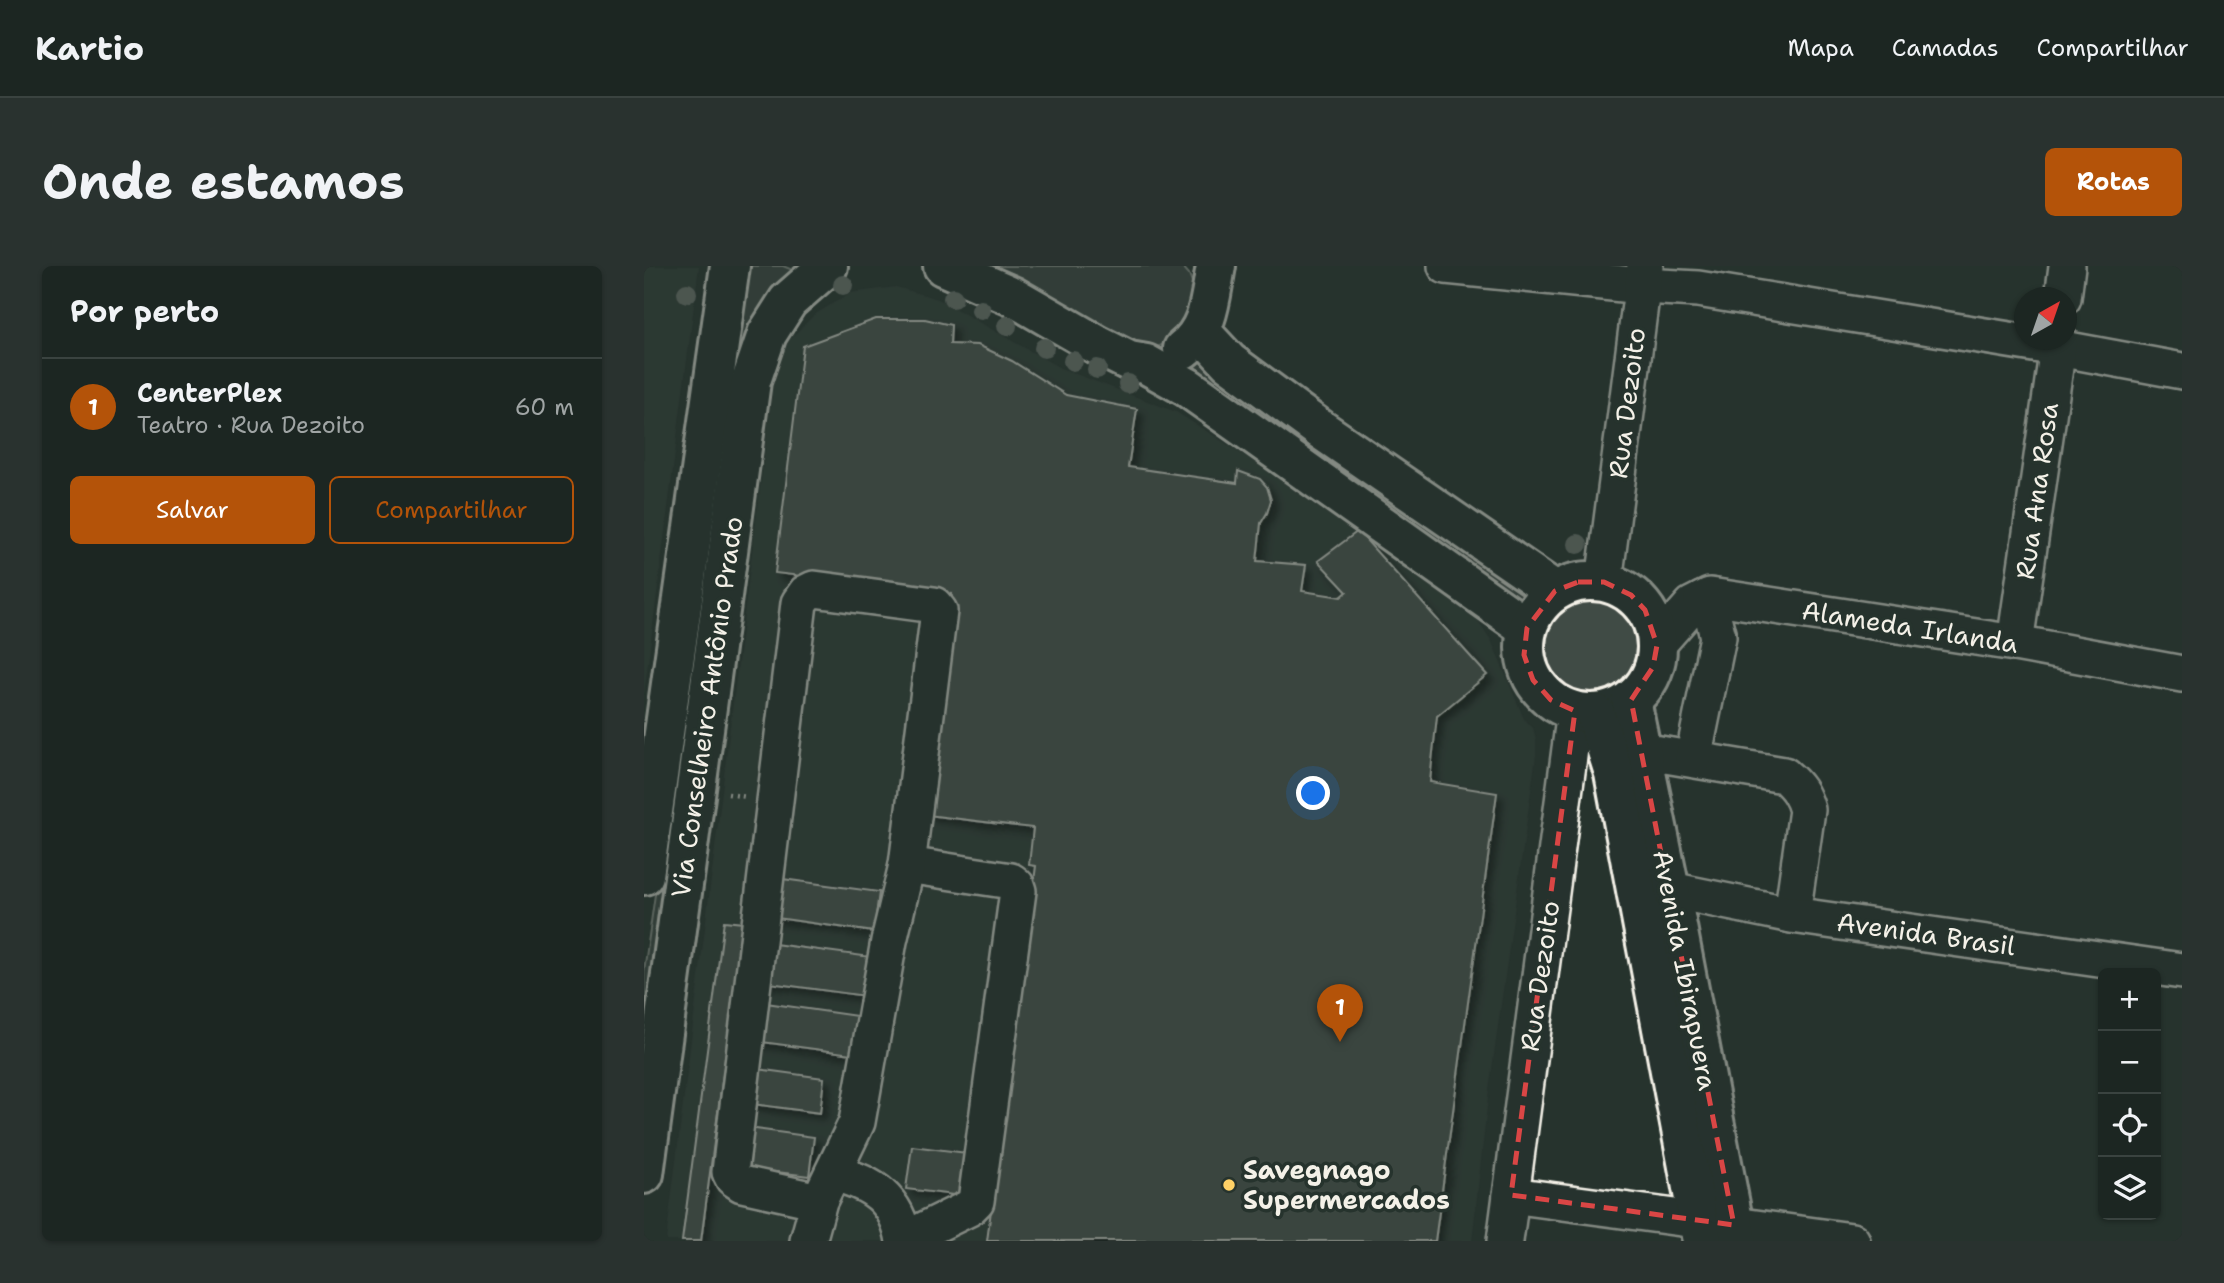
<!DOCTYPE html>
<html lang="pt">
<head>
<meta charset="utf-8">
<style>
	:root { --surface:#1c2622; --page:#29322f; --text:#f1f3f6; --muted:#a0a5a5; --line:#3a4340; --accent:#b45309 }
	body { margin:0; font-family:"Shantell Sans",sans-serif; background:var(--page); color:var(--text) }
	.controls { position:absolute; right:21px; bottom:21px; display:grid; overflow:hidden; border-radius:10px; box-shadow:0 2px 5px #0004 }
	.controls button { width:63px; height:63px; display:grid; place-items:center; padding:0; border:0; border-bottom:2px solid var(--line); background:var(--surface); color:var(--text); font:35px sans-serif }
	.compass { position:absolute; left:1370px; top:21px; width:63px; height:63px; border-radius:50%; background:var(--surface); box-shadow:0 2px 5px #0004; rotate:40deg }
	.you { position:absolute; left:670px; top:528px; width:24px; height:24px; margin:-18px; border:5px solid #fff; border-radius:50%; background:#1a73e8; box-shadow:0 0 0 10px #1a73e833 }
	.badge { display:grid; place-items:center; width:46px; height:46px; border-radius:50%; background:var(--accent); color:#fff; font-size:23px; font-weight:700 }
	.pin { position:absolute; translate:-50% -58px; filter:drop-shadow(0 2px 4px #0008) }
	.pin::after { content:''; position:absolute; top:37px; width:24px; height:21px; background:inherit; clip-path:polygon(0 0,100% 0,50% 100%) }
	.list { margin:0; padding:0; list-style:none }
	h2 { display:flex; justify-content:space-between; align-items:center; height:91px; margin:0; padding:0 28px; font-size:30px }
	h2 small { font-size:23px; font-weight:400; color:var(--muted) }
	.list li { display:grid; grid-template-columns:46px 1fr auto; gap:21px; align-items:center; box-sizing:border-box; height:98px; padding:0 28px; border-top:2px solid var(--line) }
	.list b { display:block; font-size:26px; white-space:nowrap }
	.list p { margin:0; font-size:23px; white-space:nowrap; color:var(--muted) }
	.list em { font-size:23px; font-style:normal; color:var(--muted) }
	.actions { display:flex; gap:14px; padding:21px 28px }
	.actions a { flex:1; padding:16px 0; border:2px solid var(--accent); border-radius:10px; text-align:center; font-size:24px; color:var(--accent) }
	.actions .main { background:var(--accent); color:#fff }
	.icon { flex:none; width:38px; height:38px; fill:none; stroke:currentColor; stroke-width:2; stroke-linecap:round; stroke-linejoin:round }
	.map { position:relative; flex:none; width:1538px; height:975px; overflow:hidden; border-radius:10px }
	header { display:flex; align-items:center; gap:42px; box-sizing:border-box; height:98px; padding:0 35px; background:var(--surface); border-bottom:2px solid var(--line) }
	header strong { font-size:33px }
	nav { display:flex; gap:38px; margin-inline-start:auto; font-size:24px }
	.intro { display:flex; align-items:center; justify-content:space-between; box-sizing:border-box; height:168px; padding:0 42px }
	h1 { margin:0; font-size:49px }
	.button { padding:18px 32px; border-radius:10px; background:var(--accent); color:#fff; font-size:24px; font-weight:700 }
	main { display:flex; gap:42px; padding:0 42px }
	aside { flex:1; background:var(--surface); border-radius:10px; box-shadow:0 2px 5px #0004 }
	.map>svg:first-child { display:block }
	.built { fill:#333f39 }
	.green { fill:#414b45; stroke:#9a9e96; stroke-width:2 }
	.building { fill:#525c55; stroke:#f4f1e8; stroke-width:2; filter:url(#shadow) }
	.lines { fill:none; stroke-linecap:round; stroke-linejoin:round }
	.minor-casing { stroke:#f4f1e8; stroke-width:40 }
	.major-casing { stroke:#f4f1e8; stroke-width:44 }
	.path { stroke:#f4f1e8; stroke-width:4.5; stroke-dasharray:2 5; stroke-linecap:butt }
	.minor { stroke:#26332d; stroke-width:35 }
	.major { stroke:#26332d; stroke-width:38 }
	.tree { fill:#7a8079 }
	.marked { fill:none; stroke:#da4645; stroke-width:5; stroke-dasharray:14 9; stroke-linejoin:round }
	.poi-dot { fill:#ffd166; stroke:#26332d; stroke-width:2.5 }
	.labels { text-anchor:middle; stroke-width:7; stroke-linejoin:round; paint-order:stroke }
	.street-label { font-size:26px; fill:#f4f1e8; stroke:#26332d }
	.poi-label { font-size:26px; font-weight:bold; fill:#f4f1e8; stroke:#26332d; text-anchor:start }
</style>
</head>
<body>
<header>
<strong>Kartio</strong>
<nav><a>Mapa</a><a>Camadas</a><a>Compartilhar</a></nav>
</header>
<div class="intro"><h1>Onde estamos</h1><a class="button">Rotas</a></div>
<main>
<aside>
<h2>Por perto<small></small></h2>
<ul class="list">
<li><span class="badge">1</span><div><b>CenterPlex</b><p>Teatro · Rua Dezoito</p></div><em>60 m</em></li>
</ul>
<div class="actions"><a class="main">Salvar</a><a>Compartilhar</a></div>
</aside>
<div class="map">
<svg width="1538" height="975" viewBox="0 0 1538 975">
	<defs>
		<filter id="shadow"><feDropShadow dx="6" dy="6" stdDeviation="3.5" flood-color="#0009"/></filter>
	</defs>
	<rect width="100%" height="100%" fill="#26332d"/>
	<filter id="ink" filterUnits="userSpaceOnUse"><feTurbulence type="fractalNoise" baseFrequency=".0143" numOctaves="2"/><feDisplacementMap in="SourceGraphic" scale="14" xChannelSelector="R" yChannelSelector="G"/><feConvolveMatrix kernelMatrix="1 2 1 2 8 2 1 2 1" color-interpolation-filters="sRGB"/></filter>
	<g filter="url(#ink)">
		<!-- built -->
		<g class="built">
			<path d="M0,0h55l-55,428z"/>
			<path d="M252,21l42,12 122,69 116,44 194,122 104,81 17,25 33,79 9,9 3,12v15l-48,342 -16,144h-806l107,-858 13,-40 28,-28 36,-22z"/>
		</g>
		<!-- green -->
		<g class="green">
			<path d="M98,0h41l12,5 -6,13 -97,437 -12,-1z"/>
			<path d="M332,0h206l7,8 8,22c-12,29 -17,47 -51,54z"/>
			<path d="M553,96h4l41,35 59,42 -5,6 -114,-74z"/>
			<path d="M678,187l204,140 -5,8 -203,-141z"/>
			<circle cx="946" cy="381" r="53"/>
			<path d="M33,475l11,1 -44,311v-82z"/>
		</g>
		<!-- building -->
		<g class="building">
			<path d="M232,53h49l26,6 -1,19 28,1 34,16 54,34 71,14 -9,58 109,16 1,-12 22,8 7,8 4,13 -4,13 -6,10 -4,38 49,4 -4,26 39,6 6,-5 -29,-31 40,-30 129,144 -50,41 -5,45 -2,21 67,11 -62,448h-448l49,-375 -7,-1 4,-37 -106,-13 25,-221 -177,-21 28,-227z"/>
			<path d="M131,612l104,14 -5,40 -104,-15z"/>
			<path d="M80,655l19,2 -42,318h-19z"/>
			<path d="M123,677l104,14 -6,39 -103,-14z"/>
			<path d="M115,736l105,15 -5,38 -105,-14z"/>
			<path d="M106,802l74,10 -4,35 -75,-10z"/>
			<path d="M97,861l73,10 -5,39 -73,-9z"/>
			<path d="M268,880l63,8 -6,43 -63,-8z"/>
		</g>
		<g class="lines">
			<defs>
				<g id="minor">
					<path d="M802,0l196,20 56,3 360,59 124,23"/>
					<path d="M1419,32l4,-32"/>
					<path d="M960,316l41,-316"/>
					<path d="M1371,377l44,-303"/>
					<path d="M1013,379l35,-40 18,-9 305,47 167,31"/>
					<path d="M998,485l142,24c13,11 19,20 23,35l-15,105"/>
					<path d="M1049,493l25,-122 -5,-20 -11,-17"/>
					<path d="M1026,624l122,25 390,56"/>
					<path d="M189,907c40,10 64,26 71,68"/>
					<path d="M867,929l341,46"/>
					<path d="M260,974l65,-32 7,-7 42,-310 -2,-6 -5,-4 -104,-16"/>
					<path d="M164,975l11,-40 38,-79 32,-181 18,-76 32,-254 -5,-6 -120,-16 -8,4 -7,10 -69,569 3,6 9,6 77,17"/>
					<path d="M861,975l70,-530"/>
				</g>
				<g id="major">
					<path d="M299,0l71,31 85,49 30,15 17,3 41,23 340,241"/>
					<path d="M557,66l28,30 91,67 235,162"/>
					<path d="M539,83c27,-20 27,-52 33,-83"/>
					<circle cx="947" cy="381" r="66"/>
					<path d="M987,434l39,190 67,351"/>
					<path d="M951,447l19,60 88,468"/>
					<path d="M0,609l86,-609"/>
					<path d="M0,908l107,-793 16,-47 21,-33 40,-35"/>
				</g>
			</defs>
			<!-- minor casing -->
			<use href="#minor" class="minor-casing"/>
			<!-- major casing -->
			<use href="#major" class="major-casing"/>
			<!-- path -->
			<path class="path" d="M84,528l19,3"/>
			<!-- minor -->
			<use href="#minor" class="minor"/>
			<!-- major -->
			<use href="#major" class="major"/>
		</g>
		<!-- trees -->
		<g class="tree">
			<circle cx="199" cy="19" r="10"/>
			<circle cx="43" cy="27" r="10"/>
			<circle cx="309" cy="32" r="10"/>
			<circle cx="337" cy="44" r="10"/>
			<circle cx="363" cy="60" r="10"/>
			<circle cx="400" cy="82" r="10"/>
			<circle cx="429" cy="95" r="10"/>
			<circle cx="453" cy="103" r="10"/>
			<circle cx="484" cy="118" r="10"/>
			<circle cx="934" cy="278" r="10"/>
		</g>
	</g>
	<!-- marked area -->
	<path d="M0 0H1538V975H0ZM934,316h26l27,13 14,15 12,35 -4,22 -22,33 103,525 -223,-30 64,-484 -24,-11 -18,-20 -9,-25 3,-27 28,-37z" fill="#26332d" fill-opacity=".55" fill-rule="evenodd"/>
	<path class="marked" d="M934,316h26l27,13 14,15 12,35 -4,22 -22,33 103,525 -223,-30 64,-484 -24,-11 -18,-20 -9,-25 3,-27 28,-37z"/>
	<!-- markers -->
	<circle class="poi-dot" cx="585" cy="919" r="7"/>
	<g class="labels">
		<!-- street labels -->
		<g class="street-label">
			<text transform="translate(983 137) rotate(-83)" y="9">Rua Dezoito</text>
			<text transform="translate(1393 225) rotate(-82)" y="9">Rua Ana Rosa</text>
			<text transform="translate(1266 361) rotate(9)" y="9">Alameda Irlanda</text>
			<text transform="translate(63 441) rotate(-82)" y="9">Via Conselheiro Antônio Prado</text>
			<text transform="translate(1282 668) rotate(8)" y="9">Avenida Brasil</text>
			<text transform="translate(1041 704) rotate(79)" y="9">Avenida Ibirapuera</text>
			<text transform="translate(896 710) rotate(-82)" y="9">Rua Dezoito</text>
		</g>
		<!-- poi labels -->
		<g class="poi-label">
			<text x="599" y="913">Savegnago<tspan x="599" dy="30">Supermercados</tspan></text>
		</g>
	</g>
</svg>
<div class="controls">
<button>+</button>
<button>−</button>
<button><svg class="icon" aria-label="locate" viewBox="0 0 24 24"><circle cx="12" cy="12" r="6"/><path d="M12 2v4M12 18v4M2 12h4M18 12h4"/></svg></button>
<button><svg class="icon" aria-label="layers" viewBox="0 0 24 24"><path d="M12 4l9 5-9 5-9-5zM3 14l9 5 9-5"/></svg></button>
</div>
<svg class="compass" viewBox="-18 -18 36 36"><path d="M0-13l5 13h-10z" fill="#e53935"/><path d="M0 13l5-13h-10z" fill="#a0a5a5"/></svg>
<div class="you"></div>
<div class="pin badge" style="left:696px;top:776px">1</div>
</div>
</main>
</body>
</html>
